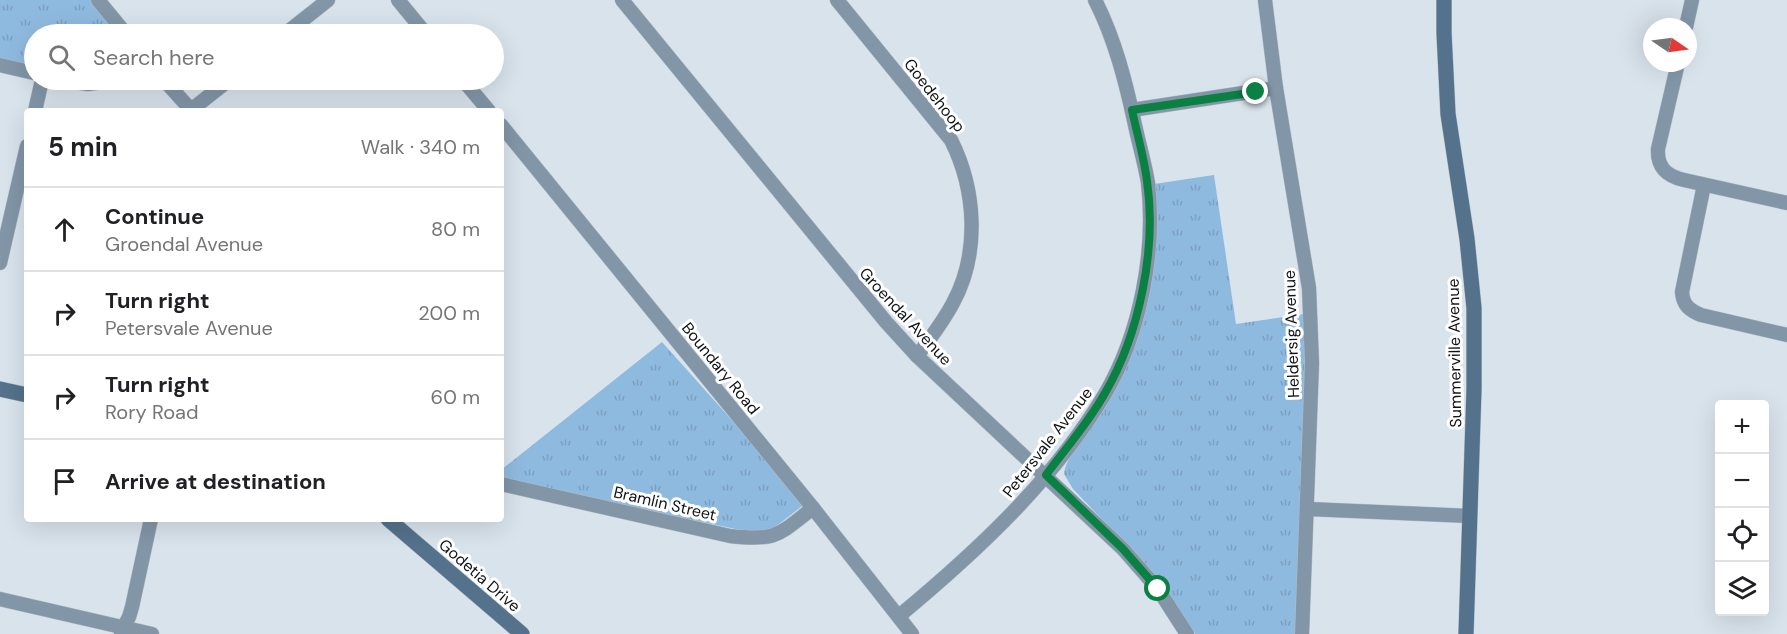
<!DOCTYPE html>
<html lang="en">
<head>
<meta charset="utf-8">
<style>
	:root { --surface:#fff; --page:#f6f6f6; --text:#202124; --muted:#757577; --line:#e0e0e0 }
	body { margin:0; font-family:"DM Sans",sans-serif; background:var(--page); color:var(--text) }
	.controls { position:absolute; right:18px; bottom:18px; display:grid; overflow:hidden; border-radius:6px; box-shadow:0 6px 24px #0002 }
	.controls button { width:54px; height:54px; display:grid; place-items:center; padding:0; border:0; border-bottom:2px solid var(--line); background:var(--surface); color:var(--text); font:30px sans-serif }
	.compass { position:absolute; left:1643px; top:18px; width:54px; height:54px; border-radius:50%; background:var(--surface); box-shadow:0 6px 24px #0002; rotate:103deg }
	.stop { position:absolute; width:18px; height:18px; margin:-14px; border:4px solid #0b8043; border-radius:50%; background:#fff }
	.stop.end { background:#0b8043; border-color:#fff; box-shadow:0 2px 6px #0008 }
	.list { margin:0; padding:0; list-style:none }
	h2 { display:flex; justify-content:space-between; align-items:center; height:78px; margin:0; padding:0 24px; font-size:26px }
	h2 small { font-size:20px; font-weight:400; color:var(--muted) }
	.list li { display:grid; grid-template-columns:39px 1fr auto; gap:18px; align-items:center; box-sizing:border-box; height:84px; padding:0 24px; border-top:2px solid var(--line) }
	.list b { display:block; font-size:22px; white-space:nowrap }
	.list p { margin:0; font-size:20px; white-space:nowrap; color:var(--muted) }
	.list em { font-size:20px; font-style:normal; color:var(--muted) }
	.icon { flex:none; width:33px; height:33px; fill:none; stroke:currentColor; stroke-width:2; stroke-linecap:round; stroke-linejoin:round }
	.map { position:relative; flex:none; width:1787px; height:634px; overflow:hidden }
	.search { position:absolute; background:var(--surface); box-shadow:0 6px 24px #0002; left:24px; top:24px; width:480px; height:66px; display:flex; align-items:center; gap:15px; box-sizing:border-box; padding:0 21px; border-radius:33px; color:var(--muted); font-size:22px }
	.panel { position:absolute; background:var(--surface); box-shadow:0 6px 24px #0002; left:24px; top:108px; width:480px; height:414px; border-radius:6px }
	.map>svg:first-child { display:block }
	.park { fill:url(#park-tufts) }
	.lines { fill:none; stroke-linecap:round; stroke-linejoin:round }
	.street-casing { stroke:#b5bec5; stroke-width:15 }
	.secondary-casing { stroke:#b5bec5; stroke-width:16 }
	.street { stroke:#8296a8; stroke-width:14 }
	.secondary { stroke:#54728c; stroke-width:15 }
	.route { stroke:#0b8043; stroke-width:8 }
	.labels { text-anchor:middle; stroke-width:6; stroke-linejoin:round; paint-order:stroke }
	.street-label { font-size:16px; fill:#0f1316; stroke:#fff }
</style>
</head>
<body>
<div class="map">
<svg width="1787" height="634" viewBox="0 0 1787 634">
	<defs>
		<pattern id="park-tufts" width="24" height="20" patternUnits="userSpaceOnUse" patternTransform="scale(1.5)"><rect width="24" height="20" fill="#8fbadf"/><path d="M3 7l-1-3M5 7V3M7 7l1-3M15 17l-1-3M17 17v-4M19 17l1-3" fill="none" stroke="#7a9fbf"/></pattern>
	</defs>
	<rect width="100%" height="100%" fill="#d9e3ec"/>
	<!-- park -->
	<g class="park">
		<path d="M0,0h91l29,34h-86v32l-34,-8z"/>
		<path d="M1214,175l22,149 68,-10 2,54 -11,266h-100l-39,-58 -83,-87 -9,-15c2,-18 20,-35 30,-50 9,-12 17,-26 24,-39 33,-63 40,-132 36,-201z"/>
		<path d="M662,342l144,161 -41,32 -264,-54v-11z"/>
	</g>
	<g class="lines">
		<defs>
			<g id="street">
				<path d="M98,0l28,34"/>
				<path d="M398,0l28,34"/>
				<path d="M622,0l264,322 31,34 206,193 35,40 29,45"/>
				<path d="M837,0l114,140c25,50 29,113 2,163 -10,19 -23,36 -36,53"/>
				<path d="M1265,0l11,88 33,200 3,75 -10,271"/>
				<path d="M1686,27l6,-27"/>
				<path d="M285,34l43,-34"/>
				<path d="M1678,63l-20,86c-1,19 9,27 26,31l103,23"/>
				<path d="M0,65l34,8"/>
				<path d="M64,80l24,4 28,-4"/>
				<path d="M164,80l28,31"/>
				<path d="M463,80l26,31"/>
				<path d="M191,110l38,-30"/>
				<path d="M1132,110l144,-22"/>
				<path d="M35,111l7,-31"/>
				<path d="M501,125l312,383 99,126"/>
				<path d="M1704,185l-22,107c1,13 7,18 19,23l86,20"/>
				<path d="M0,263l27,-117"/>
				<path d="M501,484l229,52c47,5 47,0 83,-28"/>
				<path d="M1308,509l162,7"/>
				<path d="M0,599l152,35"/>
				<path d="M899,616c77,-64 154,-135 206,-222 35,-60 51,-142 43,-211 -3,-19 -9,-39 -13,-58 -9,-42 -20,-86 -40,-125"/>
				<path d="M121,632l8,-15 3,-10 19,-88"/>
			</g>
			<g id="secondary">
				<path d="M1444,0v33l4,81 19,125 7,69v81l-8,245"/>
				<path d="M0,389l27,6"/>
				<path d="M388,519l134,115"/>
			</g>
		</defs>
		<!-- street casing -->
		<use href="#street" class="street-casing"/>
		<!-- secondary casing -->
		<use href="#secondary" class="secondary-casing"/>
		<!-- street -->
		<use href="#street" class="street"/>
		<!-- secondary -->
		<use href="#secondary" class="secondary"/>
	</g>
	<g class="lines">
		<!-- route -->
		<path class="route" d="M1158,589l-35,-40 -77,-74c20,-27 43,-53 59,-82 34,-58 52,-144 42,-212 -3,-24 -10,-47 -15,-71l124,-18"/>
	</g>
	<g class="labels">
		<!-- street labels -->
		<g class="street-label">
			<text transform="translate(935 95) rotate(52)" y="6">Goedehoop</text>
			<text transform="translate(906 316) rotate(47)" y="6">Groendal Avenue</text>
			<text transform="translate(1291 334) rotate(-92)" y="6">Heldersig Avenue</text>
			<text transform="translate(1454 353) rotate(-91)" y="6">Summerville Avenue</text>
			<text transform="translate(721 368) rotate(51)" y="6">Boundary Road</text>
			<text transform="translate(1047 442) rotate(-52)" y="6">Petersvale Avenue</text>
			<text transform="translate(665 503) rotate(13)" y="6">Bramlin Street</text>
			<text transform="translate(480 575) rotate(41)" y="6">Godetia Drive</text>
		</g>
	</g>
</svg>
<div class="controls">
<button>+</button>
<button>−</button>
<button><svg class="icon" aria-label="locate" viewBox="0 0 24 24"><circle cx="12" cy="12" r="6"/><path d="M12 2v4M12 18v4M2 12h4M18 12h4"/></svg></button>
<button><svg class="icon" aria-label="layers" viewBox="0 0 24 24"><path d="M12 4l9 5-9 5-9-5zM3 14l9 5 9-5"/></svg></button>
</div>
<svg class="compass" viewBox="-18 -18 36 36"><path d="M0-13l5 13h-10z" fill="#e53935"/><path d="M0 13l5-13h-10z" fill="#757577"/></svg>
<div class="stop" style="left:1158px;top:589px"></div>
<div class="stop end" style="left:1256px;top:92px"></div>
<div class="search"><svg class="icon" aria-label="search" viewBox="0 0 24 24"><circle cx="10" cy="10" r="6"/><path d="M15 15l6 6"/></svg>Search here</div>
<section class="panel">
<h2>5 min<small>Walk · 340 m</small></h2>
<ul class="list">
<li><svg class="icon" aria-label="ahead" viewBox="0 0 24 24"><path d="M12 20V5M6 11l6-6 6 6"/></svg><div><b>Continue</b><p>Groendal Avenue</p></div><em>80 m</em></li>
<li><svg class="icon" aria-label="right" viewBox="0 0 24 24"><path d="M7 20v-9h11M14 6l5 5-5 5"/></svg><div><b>Turn right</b><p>Petersvale Avenue</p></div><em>200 m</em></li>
<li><svg class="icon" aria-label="right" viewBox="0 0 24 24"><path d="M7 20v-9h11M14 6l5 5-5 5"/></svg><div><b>Turn right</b><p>Rory Road</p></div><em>60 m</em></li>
<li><svg class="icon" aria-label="arrive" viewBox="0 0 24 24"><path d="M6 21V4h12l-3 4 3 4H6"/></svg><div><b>Arrive at destination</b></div></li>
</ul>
</section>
</div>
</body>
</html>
